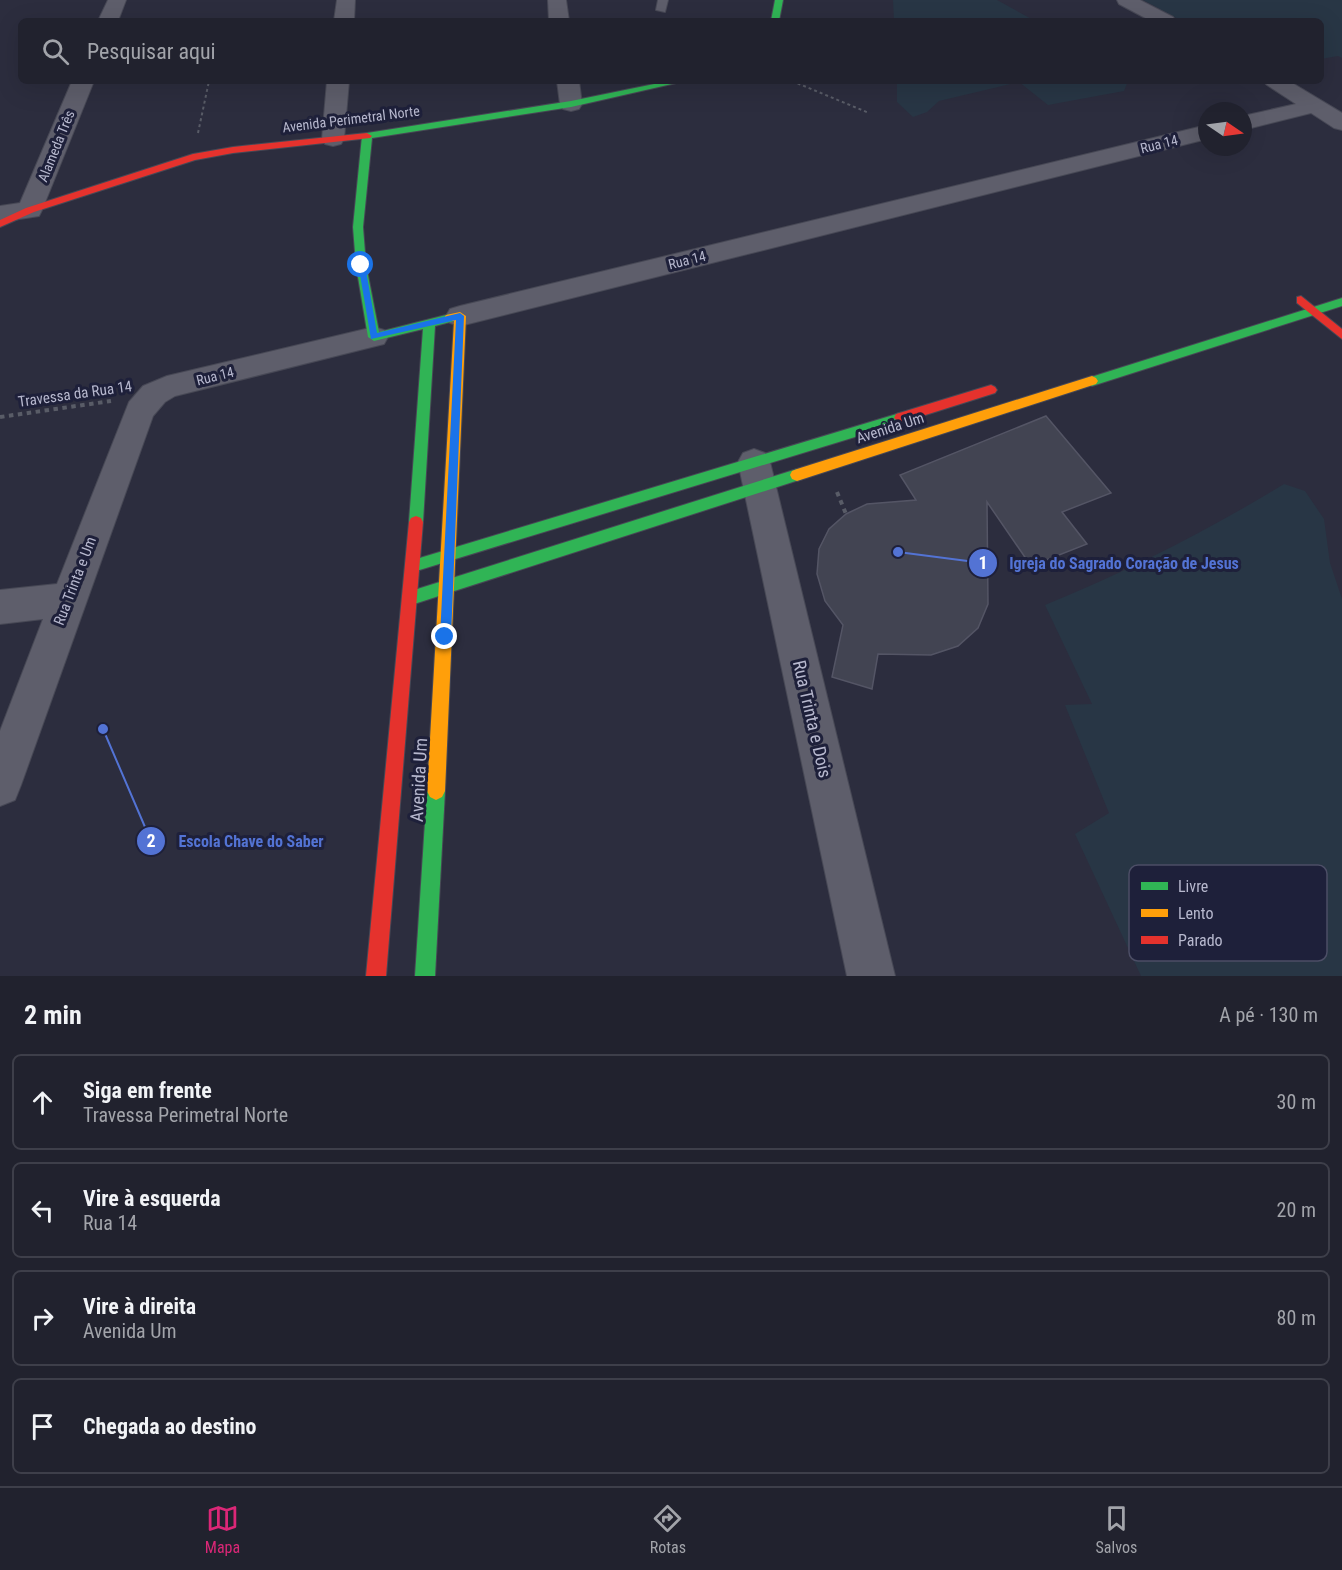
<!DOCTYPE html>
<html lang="pt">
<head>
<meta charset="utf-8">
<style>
	:root { --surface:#21222e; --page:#2d2f3a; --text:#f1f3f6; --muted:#a2a4aa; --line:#3e3f4a; --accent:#db2777 }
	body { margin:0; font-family:"Roboto Condensed",sans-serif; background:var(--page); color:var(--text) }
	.compass { position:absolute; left:1198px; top:102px; width:54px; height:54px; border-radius:50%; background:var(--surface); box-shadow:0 6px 24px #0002; rotate:103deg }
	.stop { position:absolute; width:18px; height:18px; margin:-14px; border:4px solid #1a73e8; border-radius:50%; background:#fff }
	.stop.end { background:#1a73e8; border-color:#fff; box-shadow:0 2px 6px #0008 }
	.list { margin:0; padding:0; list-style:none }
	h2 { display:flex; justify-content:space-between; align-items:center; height:78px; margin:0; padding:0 24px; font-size:26px }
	h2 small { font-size:20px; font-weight:400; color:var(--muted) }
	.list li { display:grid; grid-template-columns:39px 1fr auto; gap:18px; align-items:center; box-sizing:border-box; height:96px; margin:0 12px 12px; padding:0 12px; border:2px solid var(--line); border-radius:9px }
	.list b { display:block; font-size:22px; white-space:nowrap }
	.list p { margin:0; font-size:20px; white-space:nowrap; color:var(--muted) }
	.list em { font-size:20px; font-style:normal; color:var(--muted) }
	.icon { flex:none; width:33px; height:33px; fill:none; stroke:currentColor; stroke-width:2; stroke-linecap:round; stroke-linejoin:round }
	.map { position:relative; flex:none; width:1342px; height:976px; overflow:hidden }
	.search { position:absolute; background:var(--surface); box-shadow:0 6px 24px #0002; left:18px; right:18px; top:18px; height:66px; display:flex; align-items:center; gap:15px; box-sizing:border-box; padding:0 21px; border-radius:9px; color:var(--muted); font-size:22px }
	.sheet { height:510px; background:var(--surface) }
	nav { display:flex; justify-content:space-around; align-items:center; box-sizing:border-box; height:84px; border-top:2px solid var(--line); background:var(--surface); font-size:16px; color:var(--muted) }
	nav a { display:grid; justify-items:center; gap:3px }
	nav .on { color:var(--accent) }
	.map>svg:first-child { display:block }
	.green { fill:#283645 }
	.building { fill:#424452; stroke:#545565; stroke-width:1.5 }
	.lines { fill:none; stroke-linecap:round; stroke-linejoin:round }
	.lane-casing { stroke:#474855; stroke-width:2 }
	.street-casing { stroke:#474855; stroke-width:2 }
	.fast-casing { stroke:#474855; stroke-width:2 }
	.slow-casing { stroke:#474855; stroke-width:2 }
	.jam-casing { stroke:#474855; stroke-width:2 }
	.path-far1 { stroke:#595c67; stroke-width:2; stroke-dasharray:3 3; stroke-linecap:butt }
	.path { stroke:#595c67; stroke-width:4; stroke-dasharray:4.5 4.5; stroke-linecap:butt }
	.lane { fill:#5e5e6b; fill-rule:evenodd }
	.street { fill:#5e5e6b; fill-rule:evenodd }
	.fast { fill:#30b455; fill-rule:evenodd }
	.slow { fill:#ff9f0a; fill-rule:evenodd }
	.jam { fill:#e5322d; fill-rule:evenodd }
	.route { fill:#1a73e8 }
	.labels { text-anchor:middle; stroke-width:6; stroke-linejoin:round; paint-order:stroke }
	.far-street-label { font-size:14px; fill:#b7b8ce; stroke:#1e203a }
	.street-label { font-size:15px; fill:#b7b8ce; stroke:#1e203a }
	.near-street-label { font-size:18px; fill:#b7b8ce; stroke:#1e203a }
	.key { fill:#1e203a; stroke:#4c4e66; stroke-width:1.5 }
	.key-label { font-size:16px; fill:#b7b8ce }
	.leader { fill:none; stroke:#5373d4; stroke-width:2 }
	.callout-dot { fill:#5373d4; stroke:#1e203a; stroke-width:2 }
	.mark-label { font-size:18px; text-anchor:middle; font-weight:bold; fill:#fff }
	.callout-label { font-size:16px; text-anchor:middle; font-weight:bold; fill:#5373d4; stroke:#1e203a; stroke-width:6; stroke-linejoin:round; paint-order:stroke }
</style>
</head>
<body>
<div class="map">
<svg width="1342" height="976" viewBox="0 0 1342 976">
	<rect width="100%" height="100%" fill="#2c2d3e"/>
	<!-- green -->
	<g class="green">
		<path d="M893,0h104l38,21h-141z"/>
		<path d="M1143,0h199v58l-4,-2 -17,3v-38h-139z"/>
		<path d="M897,81h231l-4,10 -76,14 -29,-23 -80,19 -12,11 -14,5 -16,-15z"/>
		<path d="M1284,484l21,7 19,28 6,44 12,36v377h-201l-66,-142 34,-21 -44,-108 27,-1 -47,-99c83,-34 162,-74 239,-121z"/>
	</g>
	<!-- building -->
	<path class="building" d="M1046,416l65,77 -49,19 25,32 -56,22 -44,-64 1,102 -10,24 -20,18 -27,9 -53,-1 -6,35 -40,-12 11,-52 -18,-24 -8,-27 2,-25 10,-20 17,-15 21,-10 49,-4 -16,-25z"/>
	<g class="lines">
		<defs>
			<path id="lane" d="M658,0h10l-3,12 -9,-2z"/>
			<g id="street">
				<path d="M108,0h18l-8,21h-20z"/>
				<path d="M337,0h18l-1,21h-20z"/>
				<path d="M548,0h18l3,21h-20z"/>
				<path d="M1117,0h23l33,17 3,4h-25l-32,-17z"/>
				<path d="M72,81h22l-52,129 -3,6 -39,6v-16l20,-3z"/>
				<path d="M327,81h22l-5,58 -3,5 -8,2 -8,-2 -3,-5z"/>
				<path d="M557,81h22l3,23 -3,5 -8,2 -8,-2 -3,-5z"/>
				<path d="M1263,81h26l53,32v17l-8,-2 -23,-15 -68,17v-14l53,-12 -29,-19z"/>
				<path d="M1207,125v14l-747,187 -10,-3 -4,-7 4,-7 10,-3z"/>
				<path d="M374,327l10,3 4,7 -4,7 -209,52 -10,6 -12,14 -132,369 -6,15 -15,6v-75l43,-112 -43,5v-34l57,-6 72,-182 14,-16 24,-10z"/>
				<path d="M754,449l11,4 5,9 125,514h-48l-109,-514 5,-9z"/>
			</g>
			<g id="fast">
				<path d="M775,0h8l-4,21h-8z"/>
				<path d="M669,81h16l-114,26 -199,31 -9,89 3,38 13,67 71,-18 6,4 -2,3 -19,5 -12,196 -2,4 -5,2 -5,-2 -2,-4 14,-193 -49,12 -6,-4 -12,-72 -3,-38 9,-91 5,-3 204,-32z"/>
				<path d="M1342,298v8l-250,80 -6,-5 2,-3z"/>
				<path d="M900,413l4,1 2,4 -2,4 -491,150 -5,-1 -2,-5 2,-5 5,-1z"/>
				<path d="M797,469l5,2 2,4 -2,4 -391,126 -5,-2 -2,-5 2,-5 5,-2z"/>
				<path d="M436,782l6,3 3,6 -10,185h-20l12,-185 3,-6z"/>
			</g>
			<g id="slow">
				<path d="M460,312l6,4 -21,475 -3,6 -6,3 -6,-3 -3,-6 27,-470h-8l-2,-3 2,-3z"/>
				<path d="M1092,376l4,2 2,3 -2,3 -299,97 -5,-2 -2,-4 2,-4 5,-2z"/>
			</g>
			<g id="jam">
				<path d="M367,133l5,3 -2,2 -137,15 -38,7 -161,52 -34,15v-7l26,-12 167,-54 40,-7z"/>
				<path d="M1301,296l41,33v10l-45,-36v-6z"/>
				<path d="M991,385l4,2 2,3 -2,3 -95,30 -6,-5 2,-4z"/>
				<path d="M416,516l5,2 2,4 -37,454h-20l43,-454 2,-4z"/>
			</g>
		</defs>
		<!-- lane casing -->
		<use href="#lane" class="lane-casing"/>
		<!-- street casing -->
		<use href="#street" class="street-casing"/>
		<!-- fast casing -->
		<use href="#fast" class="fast-casing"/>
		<!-- slow casing -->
		<use href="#slow" class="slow-casing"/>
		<!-- jam casing -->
		<use href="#jam" class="jam-casing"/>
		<!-- path-far1 -->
		<g class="path-far1">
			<path d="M792,81l77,32"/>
			<path d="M198,133l11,-52"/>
		</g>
		<!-- path -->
		<g class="path">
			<path d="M0,417l111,-16"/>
			<path d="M837,492l9,22"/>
		</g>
		<!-- lane -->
		<use href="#lane" class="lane"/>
		<!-- street -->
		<use href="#street" class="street"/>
		<!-- fast -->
		<use href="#fast" class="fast"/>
		<!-- slow -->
		<use href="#slow" class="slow"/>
		<!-- jam -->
		<use href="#jam" class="jam"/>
	</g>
	<!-- route -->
	<path class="route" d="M358,263l7,2 12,68 83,-20 4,3 -13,321 -6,6 -5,-6 16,-317 -85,19z"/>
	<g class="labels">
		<!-- far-street labels -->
		<g class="far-street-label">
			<text transform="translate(351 119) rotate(-7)" y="5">Avenida Perimetral Norte</text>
			<text transform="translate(1159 144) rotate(-14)" y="5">Rua 14</text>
			<text transform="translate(56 146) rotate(-68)" y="5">Alameda Três</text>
			<text transform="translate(687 260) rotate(-14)" y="5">Rua 14</text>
			<text transform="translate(215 376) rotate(-14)" y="5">Rua 14</text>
		</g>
		<!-- street labels -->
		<g class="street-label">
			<text transform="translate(75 394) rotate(-8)" y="5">Travessa da Rua 14</text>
			<text transform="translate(890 428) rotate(-18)" y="5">Avenida Um</text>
			<text transform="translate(75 581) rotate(-69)" y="5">Rua Trinta e Um</text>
		</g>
		<!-- near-street labels -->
		<g class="near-street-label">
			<text transform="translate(812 719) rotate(77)" y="6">Rua Trinta e Dois</text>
			<text transform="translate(419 780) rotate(-87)" y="6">Avenida Um</text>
		</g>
	</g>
	<!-- legend -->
	<rect x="1129" y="865" width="198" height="96" rx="9" class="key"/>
	<rect x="1141" y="882" width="27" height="8" fill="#30b455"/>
	<rect x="1141" y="909" width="27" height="8" fill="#ff9f0a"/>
	<rect x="1141" y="936" width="27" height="8" fill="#e5322d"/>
	<g class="key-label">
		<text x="1178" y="892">Livre</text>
		<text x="1178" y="919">Lento</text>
		<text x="1178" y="946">Parado</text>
	</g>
	<!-- callouts -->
	<path class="leader" d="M898 552L983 563M103 729L151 841"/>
	<g class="callout-dot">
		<circle cx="898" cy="552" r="6"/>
		<circle cx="103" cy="729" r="6"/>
		<circle cx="983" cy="563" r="15"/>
		<circle cx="151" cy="841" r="15"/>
	</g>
	<g class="mark-label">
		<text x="983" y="569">1</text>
		<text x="151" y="847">2</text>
	</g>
	<g class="callout-label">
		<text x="1124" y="569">Igreja do Sagrado Coração de Jesus</text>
		<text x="251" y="847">Escola Chave do Saber</text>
	</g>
</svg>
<svg class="compass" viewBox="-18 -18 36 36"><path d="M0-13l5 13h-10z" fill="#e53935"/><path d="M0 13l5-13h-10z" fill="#a2a4aa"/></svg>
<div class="stop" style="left:361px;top:265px"></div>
<div class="stop end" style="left:445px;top:637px"></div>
<div class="search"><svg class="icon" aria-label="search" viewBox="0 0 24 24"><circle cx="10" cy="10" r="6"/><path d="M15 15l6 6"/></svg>Pesquisar aqui</div>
</div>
<section class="sheet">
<h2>2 min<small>A pé · 130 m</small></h2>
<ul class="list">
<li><svg class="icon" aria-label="ahead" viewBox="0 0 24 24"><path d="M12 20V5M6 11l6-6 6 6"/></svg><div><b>Siga em frente</b><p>Travessa Perimetral Norte</p></div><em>30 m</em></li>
<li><svg class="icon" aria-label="left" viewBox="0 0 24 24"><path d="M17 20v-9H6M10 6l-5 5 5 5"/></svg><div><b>Vire à esquerda</b><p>Rua 14</p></div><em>20 m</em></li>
<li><svg class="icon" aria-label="right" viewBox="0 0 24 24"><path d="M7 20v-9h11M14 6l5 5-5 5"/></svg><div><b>Vire à direita</b><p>Avenida Um</p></div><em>80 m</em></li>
<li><svg class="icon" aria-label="arrive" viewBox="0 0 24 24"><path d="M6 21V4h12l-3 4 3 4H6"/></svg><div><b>Chegada ao destino</b></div></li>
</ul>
</section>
<nav>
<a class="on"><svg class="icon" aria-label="map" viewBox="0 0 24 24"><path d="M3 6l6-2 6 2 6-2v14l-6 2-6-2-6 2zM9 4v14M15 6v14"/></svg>Mapa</a>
<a><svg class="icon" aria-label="directions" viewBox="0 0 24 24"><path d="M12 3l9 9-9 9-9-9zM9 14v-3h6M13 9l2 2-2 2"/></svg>Rotas</a>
<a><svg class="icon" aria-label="saved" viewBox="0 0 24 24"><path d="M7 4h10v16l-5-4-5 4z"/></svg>Salvos</a>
</nav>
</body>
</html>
